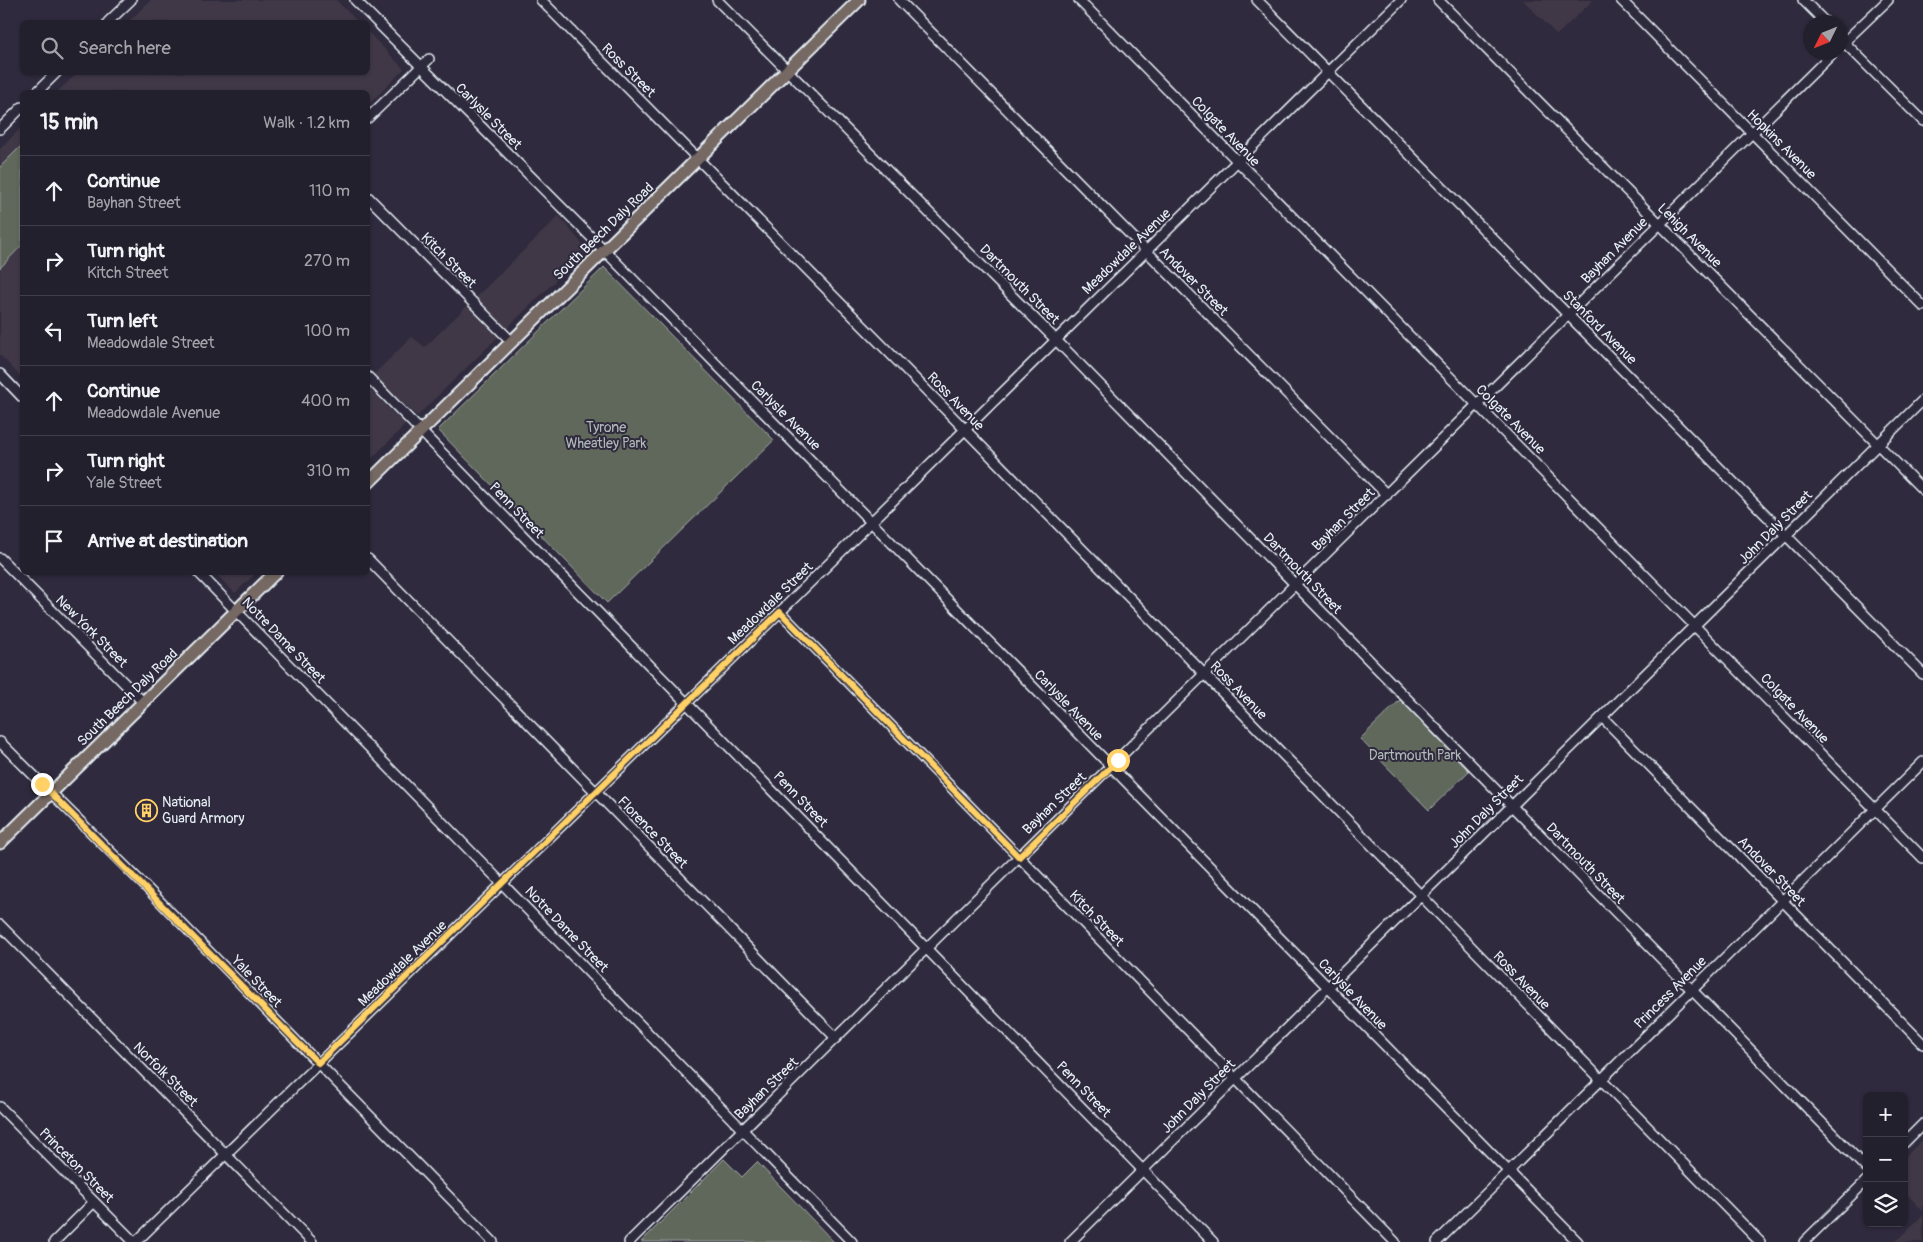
<!DOCTYPE html>
<html lang="en">
<head>
<meta charset="utf-8">
<style>
	:root { --surface:#23202e; --page:#2f2d3a; --text:#f1f3f6; --muted:#a3a3aa; --line:#403e4a }
	body { margin:0; font-family:Pangolin,sans-serif; background:var(--page); color:var(--text) }
	.controls { position:absolute; right:15px; bottom:15px; display:grid; overflow:hidden; border-radius:8px; box-shadow:0 1px 4px #0004 }
	.controls button { width:45px; height:45px; display:grid; place-items:center; padding:0; border:0; border-bottom:1px solid var(--line); background:var(--surface); color:var(--text); font:25px sans-serif }
	.compass { position:absolute; left:1803px; top:15px; width:45px; height:45px; border-radius:50%; background:var(--surface); box-shadow:0 1px 4px #0004; rotate:227deg }
	.stop { position:absolute; width:15px; height:15px; margin:-11px; border:4px solid #ffd166; border-radius:50%; background:#fff }
	.stop.end { background:#ffd166; border-color:#fff; box-shadow:0 1px 5px #0008 }
	.list { margin:0; padding:0; list-style:none }
	h2 { display:flex; justify-content:space-between; align-items:center; height:65px; margin:0; padding:0 20px; font-size:21px }
	h2 small { font-size:16px; font-weight:400; color:var(--muted) }
	.list li { display:grid; grid-template-columns:32px 1fr auto; gap:15px; align-items:center; box-sizing:border-box; height:70px; padding:0 20px; border-top:1px solid var(--line) }
	.list b { display:block; font-size:19px; white-space:nowrap }
	.list p { margin:0; font-size:16px; white-space:nowrap; color:var(--muted) }
	.list em { font-size:16px; font-style:normal; color:var(--muted) }
	.icon { flex:none; width:28px; height:28px; fill:none; stroke:currentColor; stroke-width:2; stroke-linecap:round; stroke-linejoin:round }
	.map { position:relative; flex:none; width:1923px; height:1242px; overflow:hidden }
	.search { position:absolute; background:var(--surface); box-shadow:0 1px 4px #0004; left:20px; top:20px; width:350px; height:55px; display:flex; align-items:center; gap:12px; box-sizing:border-box; padding:0 18px; border-radius:8px; color:var(--muted); font-size:19px }
	.panel { position:absolute; background:var(--surface); box-shadow:0 1px 4px #0004; left:20px; top:90px; width:350px; height:485px; border-radius:8px }
	.map>svg:first-child { display:block }
	.built { fill:#413946 }
	.green { fill:#5f675a; stroke:#a4aca9 }
	.lines { fill:none; stroke-linecap:round; stroke-linejoin:round }
	.minor-casing { stroke:#e8f1f8; stroke-width:12 }
	.major-casing { stroke:#e8f1f8; stroke-width:15 }
	.minor { stroke:#2f2a3d; stroke-width:9 }
	.major { stroke:#766964; stroke-width:11 }
	.route { stroke:#ffd166; stroke-width:6 }
	.labels { text-anchor:middle; stroke-width:4; stroke-linejoin:round; paint-order:stroke }
	.street-label { font-size:14px; fill:#e8f1f8; stroke:#2f2a3d }
	.park-label { font-size:14px; fill:#b1bab9; stroke:#2f2a3d }
	.poi-label { font-size:14px; fill:#e8f1f8; stroke:#2f2a3d; text-anchor:start }
</style>
</head>
<body>
<div class="map">
<svg width="1923" height="1242" viewBox="0 0 1923 1242">
	<rect width="100%" height="100%" fill="#2f2a3d"/>
	<filter id="ink" filterUnits="userSpaceOnUse"><feTurbulence type="fractalNoise" baseFrequency=".02" numOctaves="2"/><feDisplacementMap in="SourceGraphic" scale="10" xChannelSelector="R" yChannelSelector="G"/><feConvolveMatrix kernelMatrix="1 2 1 2 8 2 1 2 1" color-interpolation-filters="sRGB"/></filter>
	<g filter="url(#ink)">
		<!-- built -->
		<g class="built">
			<path d="M151,0h185l22,22h-230z"/>
			<path d="M1523,0h70l-36,35z"/>
			<path d="M368,32l36,37 -36,36v-13h-311l21,-19 290,-1z"/>
			<path d="M22,127v251l-22,-23v-206z"/>
			<path d="M559,216l28,34 -170,166 -45,-40 40,-39 13,10z"/>
			<path d="M368,387l37,38 -37,37z"/>
			<path d="M215,573h41l-21,20z"/>
			<path d="M1923,1139v72l-19,-20v-33z"/>
			<path d="M1923,1215v27h-28z"/>
		</g>
		<!-- green -->
		<g class="green">
			<path d="M22,145v100l-22,23v-101z"/>
			<path d="M604,267l170,173 -167,163 -169,-173z"/>
			<path d="M1400,700l69,71 -40,39 -69,-71z"/>
			<path d="M724,1159l18,18 15,-15 77,80h-193z"/>
		</g>
		<g class="lines">
			<defs>
				<g id="minor">
					<path d="M355,0l257,258 966,984"/>
					<path d="M541,0l398,403 821,839"/>
					<path d="M717,0l338,339 812,830"/>
					<path d="M899,0l488,495"/>
					<path d="M1079,0l844,858"/>
					<path d="M1257,0l666,674"/>
					<path d="M1438,0l485,490"/>
					<path d="M1621,0l302,306"/>
					<path d="M1803,0l22,22"/>
					<path d="M108,22l23,-22"/>
					<path d="M1840,38l83,83"/>
					<path d="M1840,46l48,-46"/>
					<path d="M37,92l20,-20"/>
					<path d="M368,118l61,-59"/>
					<path d="M0,129l22,-22"/>
					<path d="M368,197l144,145"/>
					<path d="M0,374l22,23"/>
					<path d="M368,377l845,865"/>
					<path d="M0,558l143,144"/>
					<path d="M368,559l468,479"/>
					<path d="M198,572l654,670"/>
					<path d="M780,612l615,630"/>
					<path d="M1602,717l321,327"/>
					<path d="M0,742l141,140 352,360"/>
					<path d="M0,925l312,317"/>
					<path d="M0,1107l134,135"/>
					<path d="M1904,1143l19,-19"/>
					<path d="M54,1242l40,-40"/>
					<path d="M136,1242l650,-636 615,-606"/>
					<path d="M629,1242l1205,-1190"/>
					<path d="M1070,1242l853,-842"/>
					<path d="M1437,1242l486,-480"/>
					<path d="M1804,1242l63,-62"/>
				</g>
				<g id="major">
					<path d="M368,483l491,-483"/>
					<path d="M0,843l276,-271"/>
				</g>
			</defs>
			<!-- minor casing -->
			<use href="#minor" class="minor-casing"/>
			<!-- major casing -->
			<use href="#major" class="major-casing"/>
			<!-- minor -->
			<use href="#minor" class="minor"/>
			<!-- major -->
			<use href="#major" class="major"/>
		</g>
	</g>
	<g class="lines" filter="url(#ink)">
		<!-- route -->
		<path class="route" d="M42,784l276,279 462,-451 239,245 99,-97"/>
	</g>
	<!-- icons -->
	<defs>
		<symbol id="building-ring" viewBox="-11 -11 22 22"><circle r="9.5" fill="#2f2a3d" stroke="#ffd166" stroke-width="1.5"/><path d="M-4-6H4V6H1V3H-1V6H-4ZM-2.5-4.3h1.7v1.8h-1.7ZM.8-4.3h1.7v1.8H.8ZM-2.5-1h1.7V.8h-1.7ZM.8-1h1.7V.8H.8Z" fill="#ffd166"/></symbol>
	</defs>
	<g fill-rule="evenodd">
		<use href="#building-ring" x="134" y="798" width="25" height="25"/>
	</g>
	<g class="labels">
		<!-- street labels -->
		<g class="street-label">
			<text transform="translate(629 70) rotate(45)" y="5">Ross Street</text>
			<text transform="translate(489 116) rotate(45)" y="5">Carlysle Street</text>
			<text transform="translate(1226 131) rotate(46)" y="5">Colgate Avenue</text>
			<text transform="translate(1782 144) rotate(45)" y="5">Hopkins Avenue</text>
			<text transform="translate(603 231) rotate(-44)" y="5">South Beech Daly Road</text>
			<text transform="translate(1690 235) rotate(45)" y="5">Lehigh Avenue</text>
			<text transform="translate(1614 250) rotate(-45)" y="5">Bayhan Avenue</text>
			<text transform="translate(1126 251) rotate(-44)" y="5">Meadowdale Avenue</text>
			<text transform="translate(449 260) rotate(45)" y="5">Kitch Street</text>
			<text transform="translate(1194 281) rotate(45)" y="5">Andover Street</text>
			<text transform="translate(1020 284) rotate(45)" y="5">Dartmouth Street</text>
			<text transform="translate(1600 327) rotate(45)" y="5">Stanford Avenue</text>
			<text transform="translate(956 401) rotate(46)" y="5">Ross Avenue</text>
			<text transform="translate(786 415) rotate(45)" y="5">Carlysle Avenue</text>
			<text transform="translate(1511 419) rotate(45)" y="5">Colgate Avenue</text>
			<text transform="translate(517 510) rotate(46)" y="5">Penn Street</text>
			<text transform="translate(1343 519) rotate(-45)" y="5">Bayhan Street</text>
			<text transform="translate(1775 527) rotate(-45)" y="5">John Daly Street</text>
			<text transform="translate(1303 573) rotate(46)" y="5">Dartmouth Street</text>
			<text transform="translate(770 603) rotate(-44)" y="5">Meadowdale Street</text>
			<text transform="translate(92 631) rotate(45)" y="5">New York Street</text>
			<text transform="translate(284 640) rotate(46)" y="5">Notre Dame Street</text>
			<text transform="translate(1239 690) rotate(46)" y="5">Ross Avenue</text>
			<text transform="translate(127 697) rotate(-44)" y="5">South Beech Daly Road</text>
			<text transform="translate(1069 705) rotate(46)" y="5">Carlysle Avenue</text>
			<text transform="translate(1795 708) rotate(46)" y="5">Colgate Avenue</text>
			<text transform="translate(801 799) rotate(46)" y="5">Penn Street</text>
			<text transform="translate(1054 803) rotate(-44)" y="5">Bayhan Street</text>
			<text transform="translate(1486 811) rotate(-45)" y="5">John Daly Street</text>
			<text transform="translate(653 832) rotate(46)" y="5">Florence Street</text>
			<text transform="translate(1586 863) rotate(46)" y="5">Dartmouth Street</text>
			<text transform="translate(1772 871) rotate(46)" y="5">Andover Street</text>
			<text transform="translate(1097 918) rotate(46)" y="5">Kitch Street</text>
			<text transform="translate(567 929) rotate(46)" y="5">Notre Dame Street</text>
			<text transform="translate(402 963) rotate(-44)" y="5">Meadowdale Avenue</text>
			<text transform="translate(1522 980) rotate(46)" y="5">Ross Avenue</text>
			<text transform="translate(257 981) rotate(46)" y="5">Yale Street</text>
			<text transform="translate(1670 992) rotate(-45)" y="5">Princess Avenue</text>
			<text transform="translate(1353 994) rotate(46)" y="5">Carlysle Avenue</text>
			<text transform="translate(166 1074) rotate(45)" y="5">Norfolk Street</text>
			<text transform="translate(766 1088) rotate(-44)" y="5">Bayhan Street</text>
			<text transform="translate(1084 1089) rotate(46)" y="5">Penn Street</text>
			<text transform="translate(1198 1096) rotate(-45)" y="5">John Daly Street</text>
			<text transform="translate(77 1165) rotate(45)" y="5">Princeton Street</text>
		</g>
		<!-- park labels -->
		<g class="park-label">
			<text x="606" y="432">Tyrone<tspan x="606" dy="16">Wheatley Park</tspan></text>
			<text x="1415" y="760">Dartmouth Park</text>
		</g>
		<!-- poi labels -->
		<g class="poi-label">
			<text x="162" y="807">National<tspan x="162" dy="16">Guard Armory</tspan></text>
		</g>
	</g>
</svg>
<div class="controls">
<button>+</button>
<button>−</button>
<button><svg class="icon" aria-label="layers" viewBox="0 0 24 24"><path d="M12 4l9 5-9 5-9-5zM3 14l9 5 9-5"/></svg></button>
</div>
<svg class="compass" viewBox="-18 -18 36 36"><path d="M0-13l5 13h-10z" fill="#e53935"/><path d="M0 13l5-13h-10z" fill="#a3a3aa"/></svg>
<div class="stop" style="left:1118px;top:760px"></div>
<div class="stop end" style="left:42px;top:784px"></div>
<div class="search"><svg class="icon" aria-label="search" viewBox="0 0 24 24"><circle cx="10" cy="10" r="6"/><path d="M15 15l6 6"/></svg>Search here</div>
<section class="panel">
<h2>15 min<small>Walk · 1.2 km</small></h2>
<ul class="list">
<li><svg class="icon" aria-label="ahead" viewBox="0 0 24 24"><path d="M12 20V5M6 11l6-6 6 6"/></svg><div><b>Continue</b><p>Bayhan Street</p></div><em>110 m</em></li>
<li><svg class="icon" aria-label="right" viewBox="0 0 24 24"><path d="M7 20v-9h11M14 6l5 5-5 5"/></svg><div><b>Turn right</b><p>Kitch Street</p></div><em>270 m</em></li>
<li><svg class="icon" aria-label="left" viewBox="0 0 24 24"><path d="M17 20v-9H6M10 6l-5 5 5 5"/></svg><div><b>Turn left</b><p>Meadowdale Street</p></div><em>100 m</em></li>
<li><svg class="icon" aria-label="ahead" viewBox="0 0 24 24"><path d="M12 20V5M6 11l6-6 6 6"/></svg><div><b>Continue</b><p>Meadowdale Avenue</p></div><em>400 m</em></li>
<li><svg class="icon" aria-label="right" viewBox="0 0 24 24"><path d="M7 20v-9h11M14 6l5 5-5 5"/></svg><div><b>Turn right</b><p>Yale Street</p></div><em>310 m</em></li>
<li><svg class="icon" aria-label="arrive" viewBox="0 0 24 24"><path d="M6 21V4h12l-3 4 3 4H6"/></svg><div><b>Arrive at destination</b></div></li>
</ul>
</section>
</div>
</body>
</html>
